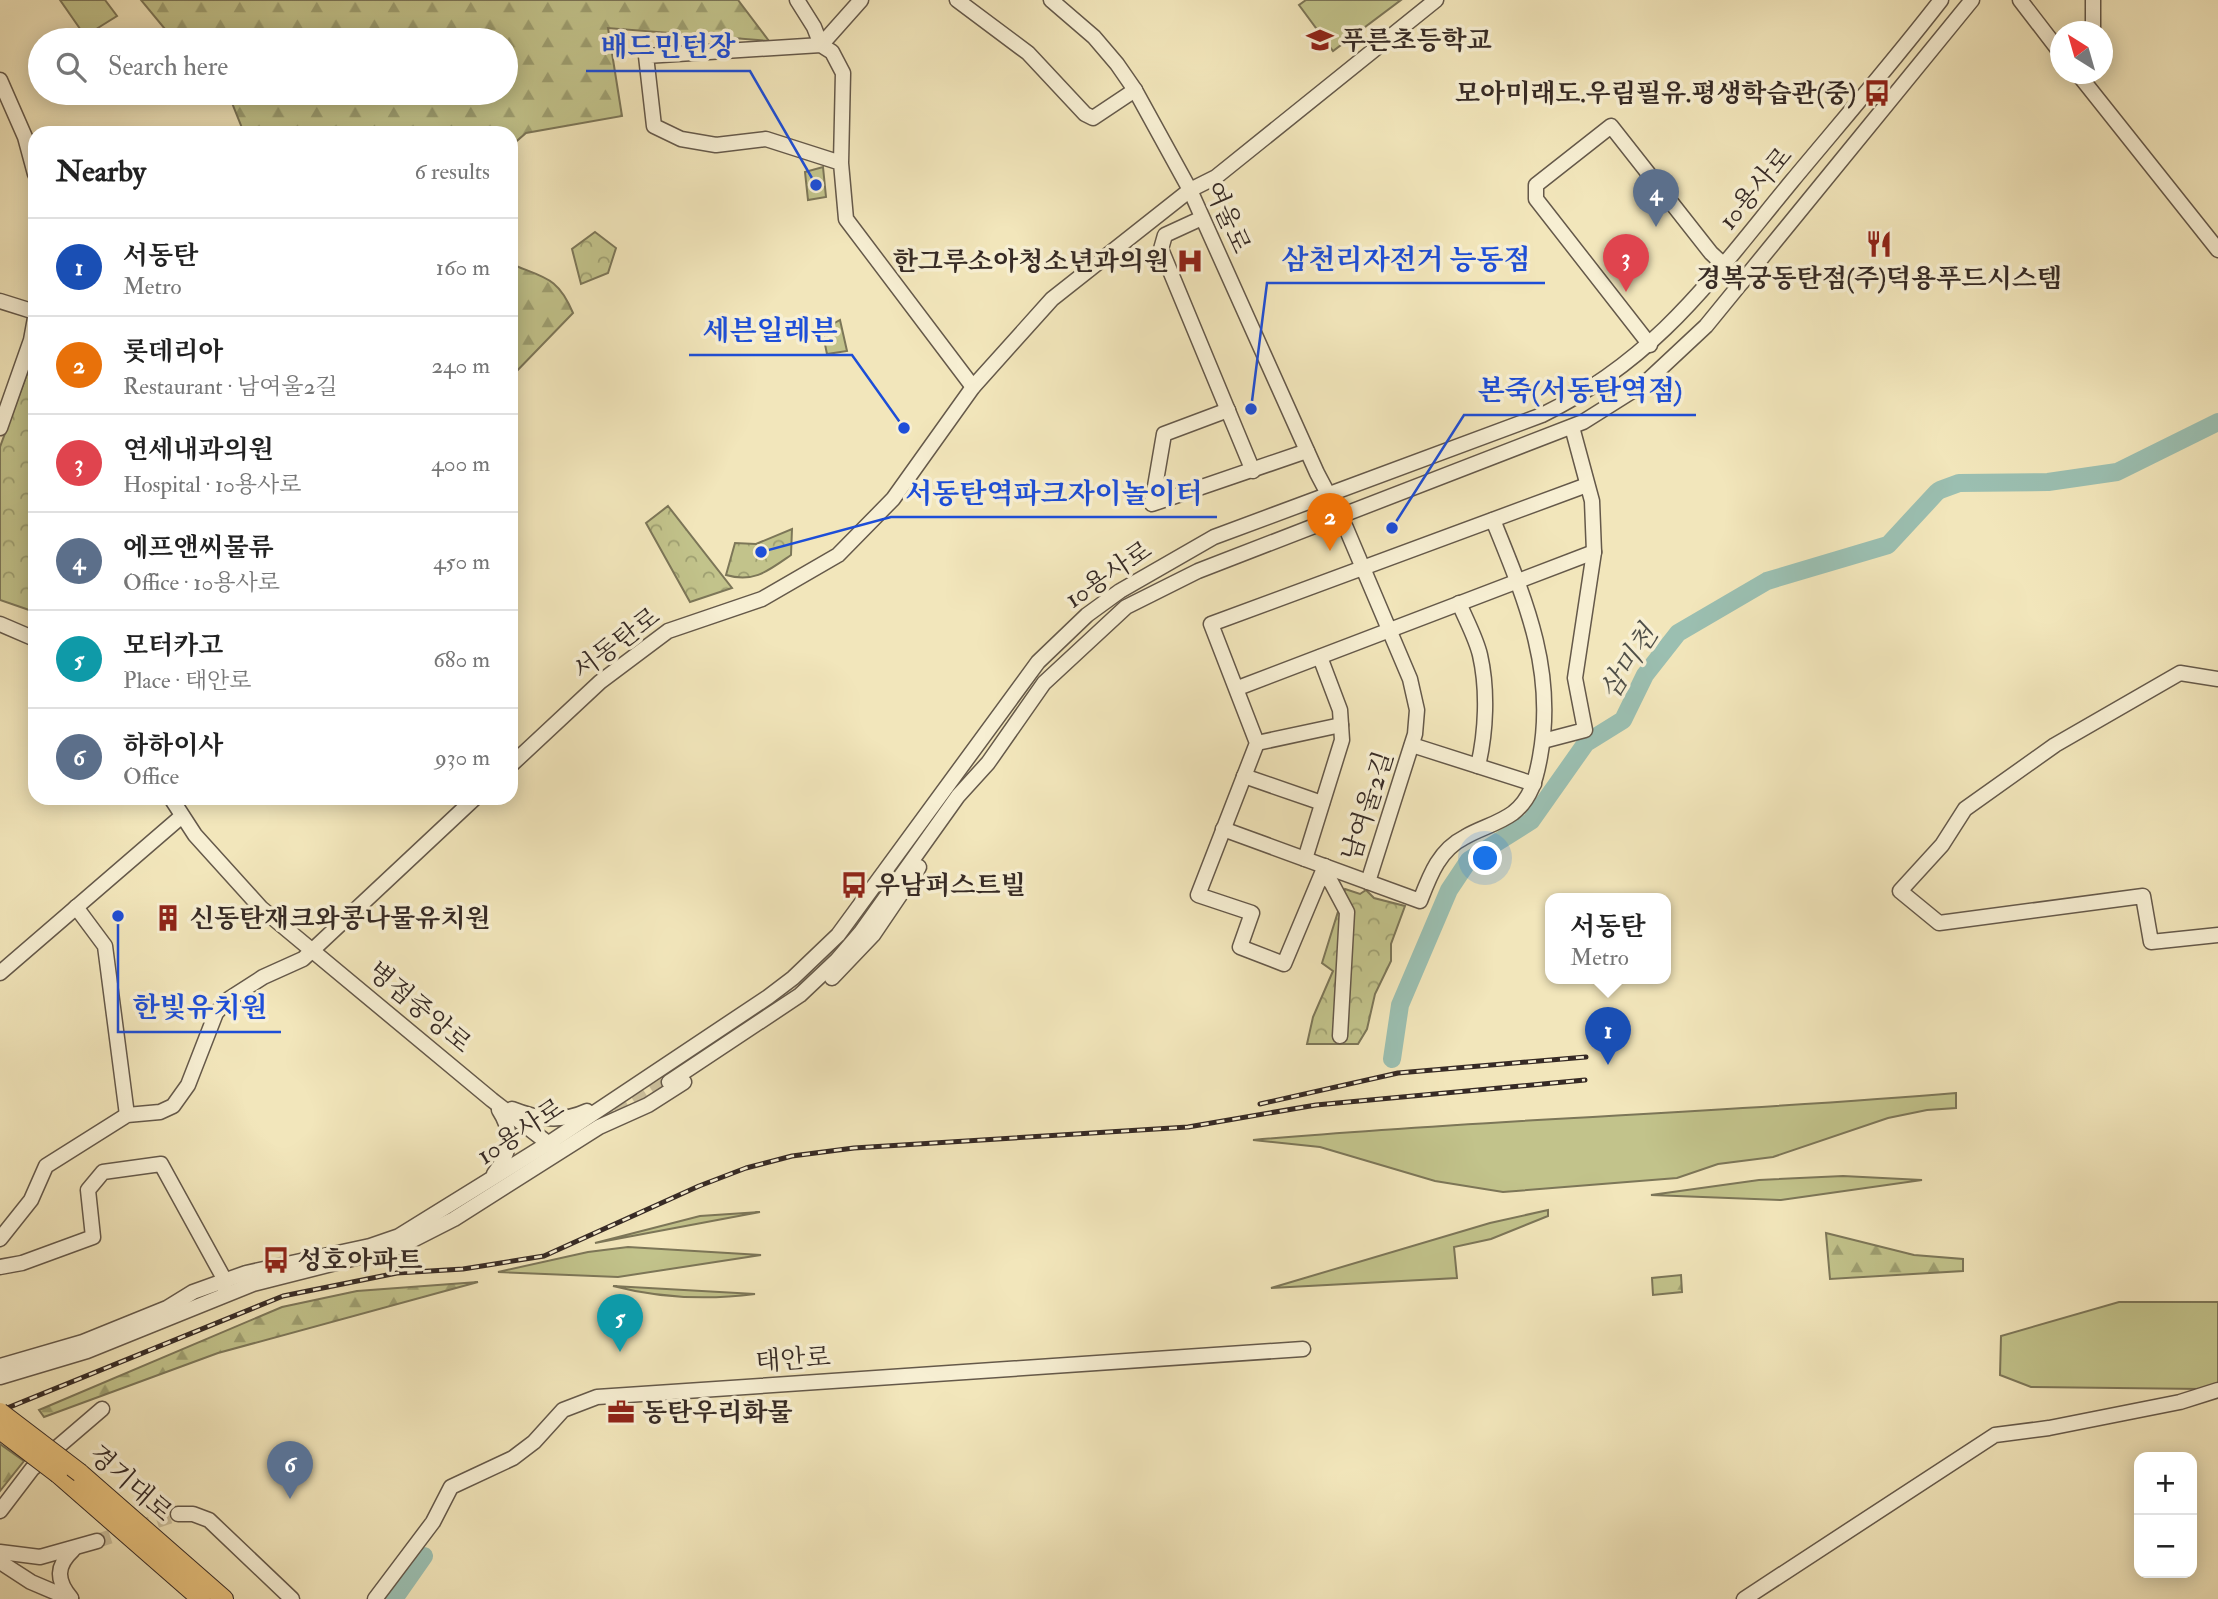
<!DOCTYPE html>
<html lang="en">
<head>
<meta charset="utf-8">
<style>
	:root { --surface:#fff; --page:#f6f6f6; --text:#222; --muted:#767676; --line:#e0e0e0; --accent:#d93025 }
	body { margin:0; font-family:"IM FELL Double Pica","Noto Serif KR",serif; background:var(--page); color:var(--text) }
	.controls { position:absolute; right:21px; bottom:21px; display:grid; overflow:hidden; border-radius:14px; box-shadow:0 4px 18px #0003 }
	.controls button { width:63px; height:63px; display:grid; place-items:center; padding:0; border:0; border-bottom:2px solid var(--line); background:var(--surface); color:var(--text); font:35px sans-serif }
	.compass { position:absolute; left:2050px; top:21px; width:63px; height:63px; border-radius:50%; background:var(--surface); box-shadow:0 4px 18px #0003; rotate:323deg }
	.you { position:absolute; left:1486px; top:859px; width:24px; height:24px; margin:-18px; border:5px solid #fff; border-radius:50%; background:#1a73e8; box-shadow:0 0 0 10px #1a73e833 }
	.badge { display:grid; place-items:center; width:46px; height:46px; border-radius:50%; background:var(--accent); color:#fff; font-size:23px; font-weight:700 }
	.pin { position:absolute; translate:-50% -58px; filter:drop-shadow(0 2px 4px #0008) }
	.pin::after { content:''; position:absolute; top:37px; width:24px; height:21px; background:inherit; clip-path:polygon(0 0,100% 0,50% 100%) }
	.popup { position:absolute; left:1545px; top:893px; width:126px; height:91px; box-sizing:border-box; display:grid; place-content:center; border-radius:14px; background:var(--surface); filter:drop-shadow(0 2px 5px #0005); font-size:23px; white-space:nowrap; color:var(--muted) }
	.popup b { font-size:26px; color:var(--text) }
	.popup::after { content:''; position:absolute; left:50%; top:100%; margin-left:-14px; border:14px solid transparent; border-top-color:var(--surface) }
	.list { margin:0; padding:0; list-style:none }
	h2 { display:flex; justify-content:space-between; align-items:center; height:91px; margin:0; padding:0 28px; font-size:30px }
	h2 small { font-size:23px; font-weight:400; color:var(--muted) }
	.list li { display:grid; grid-template-columns:46px 1fr auto; gap:21px; align-items:center; box-sizing:border-box; height:98px; padding:0 28px; border-top:2px solid var(--line) }
	.list b { display:block; font-size:26px; white-space:nowrap }
	.list p { margin:0; font-size:23px; white-space:nowrap; color:var(--muted) }
	.list em { font-size:23px; font-style:normal; color:var(--muted) }
	.icon { flex:none; width:38px; height:38px; fill:none; stroke:currentColor; stroke-width:2; stroke-linecap:round; stroke-linejoin:round }
	.map { position:relative; flex:none; width:2218px; height:1599px; overflow:hidden }
	.search { position:absolute; background:var(--surface); box-shadow:0 4px 18px #0003; left:28px; top:28px; width:490px; height:77px; display:flex; align-items:center; gap:18px; box-sizing:border-box; padding:0 24px; border-radius:38px; color:var(--muted); font-size:26px }
	.panel { position:absolute; background:var(--surface); box-shadow:0 4px 18px #0003; left:28px; top:126px; width:490px; height:679px; border-radius:21px }
	.map>svg:first-child { display:block }
	.grass { fill:#c2c38b; stroke:#7c7658; stroke-width:2 }
	.forest { fill:url(#forest-firs); stroke:#7c7658; stroke-width:2 }
	.park { fill:url(#park-crowns); stroke:#7c7658; stroke-width:2 }
	.lines { fill:none; stroke-linecap:round; stroke-linejoin:round }
	.river { stroke:#9bbfb1; stroke-width:18 }
	.minor-tunnel { stroke:#ccc09d; stroke-width:14; stroke-dasharray:14 7; stroke-linecap:butt }
	.minor-casing { stroke:#65594a; stroke-width:17 }
	.major-casing { stroke:#362a25; stroke-width:20 }
	.minor { stroke:#f7efd3; stroke-width:14 }
	.major { stroke:#e9c37e; stroke-width:18 }
	.rail-casing { stroke:#362a25; stroke-width:5 }
	.rail { stroke:#f7efd3; stroke-width:2.5; stroke-dasharray:8; stroke-linecap:butt }
	.major-bridge-casing { stroke:#362a25; stroke-width:20; stroke-linecap:butt }
	.major-bridge { stroke:#e9c37e; stroke-width:18 }
	.labels { text-anchor:middle; stroke-width:7; stroke-linejoin:round; paint-order:stroke }
	.poi-label { font-size:26px; font-weight:bold; fill:#362a25; stroke:#f7efd3; text-anchor:start }
	.street-label { font-size:26px; fill:#362a25; stroke:#f7efd3 }
	.water-label { font-size:28px; font-style:italic; fill:#4f4f48; stroke:#f7efd3 }
	.leader { fill:none; stroke:#1d4ed8; stroke-width:2.5 }
	.callout-dot { fill:#1d4ed8; stroke:#f7efd3; stroke-width:2.5 }
	.callout-label { font-size:28px; text-anchor:middle; font-weight:bold; fill:#1d4ed8; stroke:#f7efd3; stroke-width:7; stroke-linejoin:round; paint-order:stroke }
</style>
</head>
<body>
<div class="map">
<svg width="2218" height="1599" viewBox="0 0 2218 1599">
	<defs>
		<pattern id="forest-firs" width="22" height="20" patternUnits="userSpaceOnUse" patternTransform="scale(1.75)"><rect width="22" height="20" fill="#c2c38b"/><path d="M5 1l3.5 6h-7zM16 11l3.5 6h-7z" fill="#9e9f71"/></pattern>
		<pattern id="park-crowns" width="20" height="18" patternUnits="userSpaceOnUse" patternTransform="scale(1.75)"><rect width="20" height="18" fill="#c2c38b"/><path d="M2 6a3 3 0 1 1 6 0M12 15a3 3 0 1 1 6 0" fill="none" stroke="#9e9f71"/></pattern>
	</defs>
	<rect width="100%" height="100%" fill="#f2e6bb"/>
	<filter id="stains"><feTurbulence type="fractalNoise" baseFrequency=".00286" numOctaves="4"/><feColorMatrix values="0 0 0 0 .2 0 0 0 0 .09 0 0 0 0 .02 0 0 0 .5 -.17"/></filter>
	<radialGradient id="worn" r=".72"><stop offset=".6" stop-color="#630" stop-opacity="0"/><stop offset="1" stop-color="#630" stop-opacity=".3"/></radialGradient>
	<!-- grass -->
	<g class="grass">
		<path d="M60,0h45l12,16 -32,20z"/>
		<path d="M1306,0h95l-68,51 -34,-46z"/>
		<path d="M823,167l3,30 -18,3 -3,-28z"/>
		<path d="M1956,1093v15l-29,2 -39,8 -115,39 -55,7 -41,14 -174,14 -68,-11 -115,-34 -67,-7c234,-21 468,-27 703,-47z"/>
		<path d="M1843,1176l79,4 -141,20 -130,-5 108,-15z"/>
		<path d="M1548,1210v6l-57,23 -37,8 3,31 -186,10 219,-65z"/>
		<path d="M760,1212l-165,31 105,-27z"/>
		<path d="M628,1247l133,8 -143,22 -120,-5 90,-20z"/>
		<path d="M613,1286l142,8c-47,6 -96,4 -142,-8z"/>
		<path d="M2119,1302h99v81l-16,6 -171,-2 -31,-12 1,-39z"/>
	</g>
	<!-- forest -->
	<g class="forest">
		<path d="M141,0h597l31,41 -161,-13 14,88 -96,17 -15,13v-13h-272l3,-5 -14,-35h278v-53h-332z"/>
		<path d="M511,264c34,14 47,13 62,49l-62,64z"/>
		<path d="M1826,1233l88,22 49,4v12l-133,8z"/>
		<path d="M1681,1275l1,17 -29,3 -1,-17z"/>
		<path d="M478,1282l-260,71 -174,64 -5,-7 243,-103 75,-16z"/>
		<path d="M0,1444l24,17 -24,30z"/>
	</g>
	<!-- park -->
	<g class="park">
		<path d="M595,232l21,16 -8,25 -27,11 -9,-35z"/>
		<path d="M840,320l7,31 -20,3 -5,-24z"/>
		<path d="M35,352v260l-35,-12v-153z"/>
		<path d="M668,506l64,82 -42,14 -44,-79z"/>
		<path d="M792,529l-1,26c-23,16 -37,28 -65,20l9,-32 21,1z"/>
		<path d="M1345,889l15,5 6,-4 8,8 31,8 -14,38v17l-16,33 -8,35 -9,15h-51l6,-27 20,-46 -11,-8z"/>
	</g>
	<g class="lines">
		<!-- river -->
		<g class="river">
			<path d="M1940,490l19,-7 89,-1 69,-10 101,-50"/>
			<path d="M1392,1059l8,-54 49,-115 20,-30 62,-39 55,-78 37,-23 22,-45 33,-42 89,-52 121,-36 49,-53"/>
			<path d="M394,1599l30,-43"/>
		</g>
		<!-- minor-tunnel -->
		<g class="minor-tunnel">
			<path d="M617,1114l52,-32"/>
			<path d="M583,1128l39,-25"/>
			<path d="M97,1541l81,-27"/>
		</g>
		<defs>
			<g id="minor">
				<path d="M797,0l17,27 7,18 40,-45"/>
				<path d="M957,0l71,53 57,61 8,4 42,-28"/>
				<path d="M1051,0l43,37 23,27 18,26 55,100 127,283 29,55 64,151 7,31 -2,24 -47,148"/>
				<path d="M2020,0l40,52"/>
				<path d="M2093,32v-32"/>
				<path d="M2078,74l140,176"/>
				<path d="M0,80l25,57 10,37"/>
				<path d="M841,163l-75,-24 -50,6 -35,-6 -27,-13 -8,-70 175,-11 11,7 11,21 -2,90 5,56 127,168"/>
				<path d="M1202,218l-37,17 -4,14 92,222"/>
				<path d="M0,301l35,11"/>
				<path d="M1650,345l-114,-146v-14l75,-59 100,127 31,29"/>
				<path d="M1228,410l-64,24 -12,70 155,-53"/>
				<path d="M0,428l31,-88 4,-22"/>
				<path d="M1459,603c7,17 17,35 21,52 8,35 6,77 -2,111"/>
				<path d="M0,624l35,15"/>
				<path d="M2218,679l-38,-6 -125,72 -90,64 -23,36 -42,46 39,32 204,-27 8,46 67,-7"/>
				<path d="M1238,688l356,-136"/>
				<path d="M1543,741l42,-11 -10,-52 19,-126 -2,-51 -20,-74"/>
				<path d="M1257,743l84,-18"/>
				<path d="M1412,745l122,39"/>
				<path d="M511,765l89,-83 68,-51 94,-32 76,-44 55,-56 80,-112 79,-88 138,-109 26,-13 220,-177"/>
				<path d="M1244,776l78,27"/>
				<path d="M171,798l24,37 66,73 231,192 61,47"/>
				<path d="M1223,829l197,72c10,-26 19,-51 45,-64 15,-9 33,-13 48,-24 18,-14 23,-34 27,-56 16,-87 -15,-158 -47,-237"/>
				<path d="M1305,859l37,-119 -2,-30 -20,-53"/>
				<path d="M1325,866l-41,98 -44,-17 12,-34 -54,-18 59,-152 -46,-119 376,-139"/>
				<path d="M1322,876l9,6 16,30 -7,124"/>
				<path d="M76,907l29,39 22,169"/>
				<path d="M0,973l182,-157"/>
				<path d="M832,978l41,-43 46,-68"/>
				<path d="M669,1082l131,-87 37,-35 24,-28 97,-136 30,-33 56,-80 82,-76 72,-36 385,-149 62,-39 61,-57 266,-326"/>
				<path d="M512,1109c25,10 49,14 75,2"/>
				<path d="M494,1174c17,-22 20,-41 5,-64"/>
				<path d="M0,1239l31,-39 15,-34 81,-51 33,-3 13,-6 15,-21 28,-72 13,-14 34,-22 40,-18 172,-161"/>
				<path d="M0,1267l22,-4 71,-26 -5,-47 15,-18 58,-8 61,111 3,15"/>
				<path d="M0,1366l83,-24 84,-34 26,-16 53,-19 124,-27 29,-10 150,-93 219,-146 25,-19 45,-43 200,-273 49,-47 33,-24 94,-54 328,-122c116,-57 170,-137 250,-234 50,-60 101,-119 149,-181"/>
				<path d="M0,1377l87,-26 166,-67 146,-37 55,-28 145,-92 49,-22 36,-23"/>
				<path d="M0,1511l32,-42 70,-60"/>
				<path d="M178,1514h15l16,6 83,79"/>
				<path d="M0,1552l40,5 57,-16"/>
				<path d="M0,1562l31,20 40,17"/>
				<path d="M71,1598c-15,-18 -15,-32 2,-48"/>
				<path d="M375,1599l58,-77 18,-35 62,-29 21,-16 29,-32 34,-13 706,-48"/>
				<path d="M1744,1599l251,-164 54,-7 131,-26 38,-12"/>
			</g>
			<g id="major">
				<path d="M80,1473l144,126"/>
				<path d="M58,1474l143,125"/>
			</g>
		</defs>
		<!-- minor casing -->
		<use href="#minor" class="minor-casing"/>
		<!-- major casing -->
		<use href="#major" class="major-casing"/>
		<!-- minor -->
		<use href="#minor" class="minor"/>
		<!-- major -->
		<use href="#major" class="major"/>
		<defs>
			<g id="rail">
				<path d="M1260,1104l138,-31 188,-16"/>
				<path d="M0,1411l283,-115 114,-23 66,-4 81,-13 155,-70 47,-18 46,-12 62,-8 334,-21 128,-22 269,-25"/>
			</g>
		</defs>
		<!-- rail casing -->
		<use href="#rail" class="rail-casing"/>
		<!-- rail -->
		<use href="#rail" class="rail"/>
		<defs>
			<g id="major-bridge">
				<path d="M0,1412l80,61"/>
				<path d="M0,1430l58,44"/>
			</g>
		</defs>
		<!-- major-bridge casing -->
		<use href="#major-bridge" class="major-bridge-casing"/>
		<!-- major-bridge -->
		<use href="#major-bridge" class="major-bridge"/>
	</g>
	<!-- icons -->
	<defs>
		<symbol id="school-bare" viewBox="-9 -9 18 18"><path d="M0-5L7-2L0 1L-7-2ZM-4 1L0 2.5L4 1V4Q0 6-4 4Z" fill="#8f2418" stroke="#f7efd3" stroke-width="2.5" paint-order="stroke"/></symbol>
		<symbol id="bus-bare" viewBox="-9 -9 18 18"><path d="M-5-6H5V4H4V6H2V4H-2V6H-4V4H-5ZM-3.5-4V0h7V-4ZM-3.5 1.2v1.5H-2V1.2ZM2 1.2v1.5H3.5V1.2Z" fill="#8f2418" stroke="#f7efd3" stroke-width="2.5" paint-order="stroke"/></symbol>
		<symbol id="restaurant-bare" viewBox="-9 -9 18 18"><path d="M-5-6h1v4h1v-4h1v4h1v-4h1v5L-1.5 .5V6h-2V.5L-5-1ZM5-6V6H3V1.5H1.5Q1.5-4 5-6Z" fill="#8f2418" stroke="#f7efd3" stroke-width="2.5" paint-order="stroke"/></symbol>
		<symbol id="hospital-bare" viewBox="-9 -9 18 18"><path d="M-5-5h3v3.5h4V-5h3V5h-3V1.5h-4V5h-3Z" fill="#8f2418" stroke="#f7efd3" stroke-width="2.5" paint-order="stroke"/></symbol>
		<symbol id="building-bare" viewBox="-9 -9 18 18"><path d="M-4-6H4V6H1V3H-1V6H-4ZM-2.5-4.3h1.7v1.8h-1.7ZM.8-4.3h1.7v1.8H.8ZM-2.5-1h1.7V.8h-1.7ZM.8-1h1.7V.8H.8Z" fill="#8f2418" stroke="#f7efd3" stroke-width="2.5" paint-order="stroke"/></symbol>
		<symbol id="office-bare" viewBox="-9 -9 18 18"><path d="M-6-3h4V-5.5h4V-3h4V5H-6ZM-1-4.5V-3h2v-1.5ZM-6 0V1H6V0Z" fill="#8f2418" stroke="#f7efd3" stroke-width="2.5" paint-order="stroke"/></symbol>
	</defs>
	<g fill-rule="evenodd">
		<use href="#school-bare" x="1301" y="21" width="38" height="38"/>
		<use href="#bus-bare" x="1858" y="74" width="38" height="38"/>
		<use href="#restaurant-bare" x="1860" y="225" width="38" height="38"/>
		<use href="#hospital-bare" x="1171" y="242" width="38" height="38"/>
		<use href="#bus-bare" x="835" y="866" width="38" height="38"/>
		<use href="#building-bare" x="149" y="899" width="38" height="38"/>
		<use href="#bus-bare" x="257" y="1241" width="38" height="38"/>
		<use href="#office-bare" x="602" y="1393" width="38" height="38"/>
	</g>
	<g class="labels">
		<!-- poi labels -->
		<g class="poi-label">
			<text x="1341" y="49">푸른초등학교</text>
			<text x="1856" y="102" text-anchor="end">모아미래도.우림필유.평생학습관(중)</text>
			<text x="1169" y="270" text-anchor="end">한그루소아청소년과의원</text>
			<text x="1879" y="287" text-anchor="middle">경복궁동탄점(주)덕용푸드시스템</text>
			<text x="875" y="894">우남퍼스트빌</text>
			<text x="189" y="927">신동탄재크와콩나물유치원</text>
			<text x="297" y="1269">성호아파트</text>
			<text x="642" y="1421">동탄우리화물</text>
		</g>
		<!-- street labels -->
		<g class="street-label">
			<text transform="translate(1755 188) rotate(-50)" y="9">10용사로</text>
			<text transform="translate(1228 217) rotate(66)" y="9">여울로</text>
			<text transform="translate(1108 574) rotate(-34)" y="9">10용사로</text>
			<text transform="translate(616 643) rotate(-37)" y="9">서동탄로</text>
			<text transform="translate(1367 806) rotate(-72)" y="9">남여울2길</text>
			<text transform="translate(420 1007) rotate(40)" y="9">병점중앙로</text>
			<text transform="translate(520 1131) rotate(-33)" y="9">10용사로</text>
			<text transform="translate(793 1359) rotate(-4)" y="9">태안로</text>
			<text transform="translate(131 1483) rotate(41)" y="9">경기대로</text>
		</g>
		<!-- water labels -->
		<g class="water-label">
			<text transform="translate(1628 662) rotate(-57)" y="10">삼미천</text>
		</g>
	</g>
	<!-- callouts -->
	<path class="leader" d="M816 185L750 71H586M1251 409L1267 283H1545M904 428L852 355H689M1392 528L1464 415H1696M761 552L891 517H1217M118 916L118 1032H281"/>
	<g class="callout-dot">
		<circle cx="816" cy="185" r="7"/>
		<circle cx="1251" cy="409" r="7"/>
		<circle cx="904" cy="428" r="7"/>
		<circle cx="1392" cy="528" r="7"/>
		<circle cx="761" cy="552" r="7"/>
		<circle cx="118" cy="916" r="7"/>
	</g>
	<g class="callout-label">
		<text x="668" y="56">배드민턴장</text>
		<text x="1406" y="269">삼천리자전거 능동점</text>
		<text x="770" y="340">세븐일레븐</text>
		<text x="1580" y="400">본죽(서동탄역점)</text>
		<text x="1054" y="503">서동탄역파크자이놀이터</text>
		<text x="200" y="1017">한빛유치원</text>
	</g>
	<rect width="100%" height="100%" filter="url(#stains)"/>
	<rect width="100%" height="100%" fill="url(#worn)"/>
</svg>
<div class="controls">
<button>+</button>
<button>−</button>
</div>
<svg class="compass" viewBox="-18 -18 36 36"><path d="M0-13l5 13h-10z" fill="#e53935"/><path d="M0 13l5-13h-10z" fill="#767676"/></svg>
<div class="you"></div>
<div class="pin badge" style="left:1608px;top:1065px;background:#1a4fb4">1</div>
<div class="popup"><b>서동탄</b>Metro</div>
<div class="pin badge" style="left:1330px;top:551px;background:#e8710a">2</div>
<div class="pin badge" style="left:1626px;top:292px;background:#e0444e">3</div>
<div class="pin badge" style="left:1656px;top:227px;background:#5c6f8a">4</div>
<div class="pin badge" style="left:620px;top:1352px;background:#0f9aa8">5</div>
<div class="pin badge" style="left:290px;top:1499px;background:#5c6f8a">6</div>
<div class="search"><svg class="icon" aria-label="search" viewBox="0 0 24 24"><circle cx="10" cy="10" r="6"/><path d="M15 15l6 6"/></svg>Search here</div>
<section class="panel">
<h2>Nearby<small>6 results</small></h2>
<ul class="list">
<li><span class="badge" style="background:#1a4fb4">1</span><div><b>서동탄</b><p>Metro</p></div><em>160 m</em></li>
<li><span class="badge" style="background:#e8710a">2</span><div><b>롯데리아</b><p>Restaurant · 남여울2길</p></div><em>240 m</em></li>
<li><span class="badge" style="background:#e0444e">3</span><div><b>연세내과의원</b><p>Hospital · 10용사로</p></div><em>400 m</em></li>
<li><span class="badge" style="background:#5c6f8a">4</span><div><b>에프앤씨물류</b><p>Office · 10용사로</p></div><em>450 m</em></li>
<li><span class="badge" style="background:#0f9aa8">5</span><div><b>모터카고</b><p>Place · 태안로</p></div><em>680 m</em></li>
<li><span class="badge" style="background:#5c6f8a">6</span><div><b>하하이사</b><p>Office</p></div><em>930 m</em></li>
</ul>
</section>
</div>
</body>
</html>
